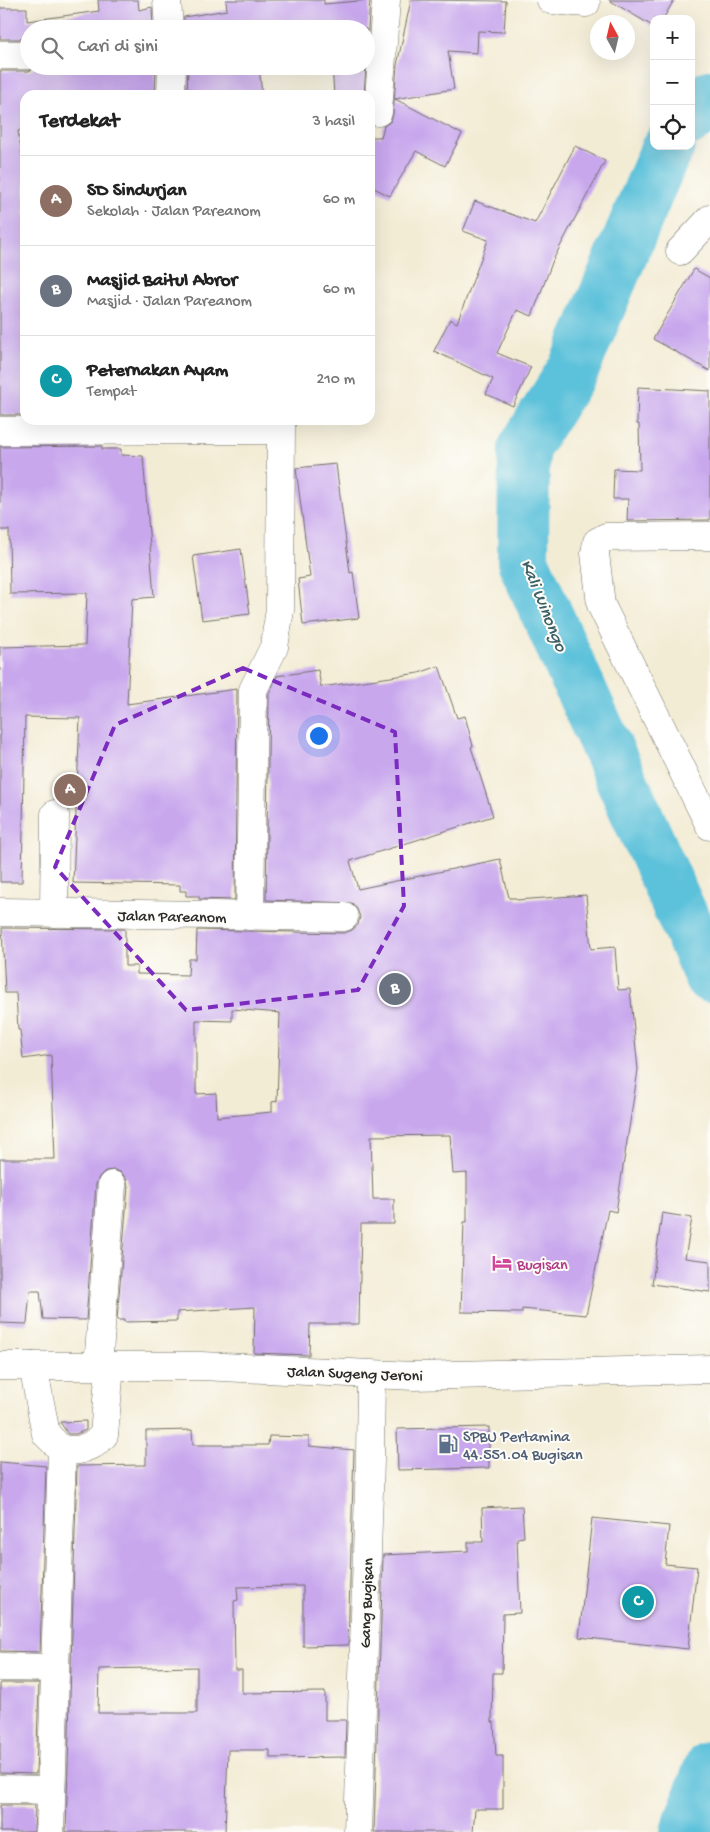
<!DOCTYPE html>
<html lang="id">
<head>
<meta charset="utf-8">
<style>
	:root { --surface:#fff; --page:#f2f2f2; --text:#222; --muted:#767676; --line:#e0e0e0; --accent:#0b8043 }
	body { margin:0; font-family:"Gochi Hand",sans-serif; background:var(--page); color:var(--text) }
	.controls { position:absolute; right:15px; top:15px; display:grid; overflow:hidden; border-radius:10px; box-shadow:0 5px 20px #0002 }
	.controls button { width:45px; height:45px; display:grid; place-items:center; padding:0; border:0; border-bottom:1px solid var(--line); background:var(--surface); color:var(--text); font:25px sans-serif }
	.compass { position:absolute; left:590px; top:15px; width:45px; height:45px; border-radius:50%; background:var(--surface); box-shadow:0 5px 20px #0002; rotate:352deg }
	.you { position:absolute; left:318px; top:735px; width:18px; height:18px; margin:-12px; border:4px solid #fff; border-radius:50%; background:#1a73e8; box-shadow:0 0 0 8px #1a73e833 }
	.badge { display:grid; place-items:center; width:32px; height:32px; border-radius:50%; background:var(--accent); color:#fff; font-size:16px; font-weight:700 }
	.pin { position:absolute; translate:-50% -50%; border:2px solid #fff; box-shadow:0 1px 5px #0006 }
	.list { margin:0; padding:0; list-style:none }
	h2 { display:flex; justify-content:space-between; align-items:center; height:65px; margin:0; padding:0 20px; font-size:21px }
	h2 small { font-size:16px; font-weight:400; color:var(--muted) }
	.list li { display:grid; grid-template-columns:32px 1fr auto; gap:15px; align-items:center; box-sizing:border-box; height:90px; padding:0 20px; border-top:1px solid var(--line) }
	.list b { display:block; font-size:19px; white-space:nowrap }
	.list p { margin:0; font-size:16px; white-space:nowrap; color:var(--muted) }
	.list em { font-size:16px; font-style:normal; color:var(--muted) }
	.icon { flex:none; width:28px; height:28px; fill:none; stroke:currentColor; stroke-width:2; stroke-linecap:round; stroke-linejoin:round }
	.map { position:relative; flex:none; width:710px; height:1832px; overflow:hidden }
	.search { position:absolute; background:var(--surface); box-shadow:0 5px 20px #0002; left:20px; top:20px; width:355px; height:55px; display:flex; align-items:center; gap:12px; box-sizing:border-box; padding:0 18px; border-radius:28px; color:var(--muted); font-size:19px }
	.panel { position:absolute; background:var(--surface); box-shadow:0 5px 20px #0002; left:20px; top:90px; width:355px; height:335px; border-radius:15px }
	.map>svg:first-child { display:block }
	.lines { fill:none; stroke-linecap:round; stroke-linejoin:round }
	.river { stroke:#5cc1da; stroke-width:52 }
	.building { fill:#c8a7ed; fill-rule:evenodd }
	.minor-casing { stroke:#716f66; stroke-width:29 }
	.major-casing { stroke:#716f66; stroke-width:29 }
	.minor { stroke:#fff; stroke-width:28 }
	.major { stroke:#fff; stroke-width:28 }
	.marked { fill:none; stroke:#7b2cbf; stroke-width:4; stroke-dasharray:10 6; stroke-linejoin:round }
	.labels { text-anchor:middle; stroke-width:4; stroke-linejoin:round; paint-order:stroke }
	.street-label { font-size:16px; fill:#2b2b2b; stroke:#fdfcf7 }
	.hotel-label { font-size:16px; fill:#b23c85; stroke:#fdfcf7; text-anchor:start }
	.service-label { font-size:16px; fill:#4e5e75; stroke:#fdfcf7; text-anchor:start }
	.water-label { font-size:18px; font-style:italic; fill:#3c6068; stroke:#fdfcf7 }
</style>
</head>
<body>
<div class="map">
<svg width="710" height="1832" viewBox="0 0 710 1832">
	<rect width="100%" height="100%" fill="#fdfcf7"/>
	<filter id="ink" filterUnits="userSpaceOnUse"><feTurbulence type="fractalNoise" baseFrequency=".02" numOctaves="2"/><feDisplacementMap in="SourceGraphic" scale="10" xChannelSelector="R" yChannelSelector="G"/><feConvolveMatrix kernelMatrix="1 2 1 2 8 2 1 2 1" color-interpolation-filters="sRGB"/></filter>
	<filter id="wash" filterUnits="userSpaceOnUse"><feTurbulence type="fractalNoise" baseFrequency=".0096" numOctaves="4" result="noise"/><feDisplacementMap in="SourceGraphic" scale="20" xChannelSelector="R" yChannelSelector="G"/><feGaussianBlur stdDeviation="1.12" result="paint"/><feColorMatrix in="noise" values="0 0 0 0 0 0 0 0 0 0 0 0 0 0 0 0 0 1.4 0 .05"/><feComposite in="paint" operator="in"/></filter>
	<g filter="url(#wash)">
		<rect width="100%" height="100%" fill="#f3ecd5"/>
		<g class="lines">
			<!-- river -->
			<g class="river">
				<path d="M691,119l19,-23"/>
				<path d="M669,146l-4,6 -91,216 -50,80 -1,113 187,416"/>
				<path d="M686,1832l24,-65"/>
			</g>
		</g>
		<g id="blocks">
			<!-- building -->
			<g class="building">
				<path d="M98,0h40l1,10 13,-3 1,22h-124v10h-29v-31h27v13l72,-10z"/>
				<path d="M226,0h98v4l46,-4 -4,57v-28h-182v-12l43,-7z"/>
				<path d="M411,0l95,1 -2,31 -26,-1 -1,22 -29,-2 6,38 -59,10 67,35 -17,32 -29,-15 -26,45 -20,-10v-49h11l3,-11 7,-5 2,-7 4,-49z"/>
				<path d="M609,0h65l-11,19h-9v8z"/>
				<path d="M39,66h117l-1,29h-130v34l-7,2 7,42v242h-25v-344h29z"/>
				<path d="M188,66h71l3,29h-75z"/>
				<path d="M332,66h34l-2,29h-30z"/>
				<path d="M575,146l30,15 -52,99 -21,56 -15,-6 -20,43 34,14 -18,39 -27,-12 7,-15 -59,-28 16,-32 7,4 31,-83 -25,-9 12,-30 60,22z"/>
				<path d="M694,269l16,9v93l-57,-32z"/>
				<path d="M638,387l72,4v129l-83,1 1,-22h-15l1,-30 26,1 -1,-46h-2z"/>
				<path d="M102,446v3h19v6l22,1 11,141 -22,2 -5,105 110,-15 -2,211 -36,-1v-3h-13v-5h-6v-6l-107,-2 7,-165 -55,-1 -3,165h-22v-235l85,-2 2,-52 -77,1 -1,-64h-9v-83z"/>
				<path d="M336,464l14,109 3,-1 6,46 -56,7 -5,-46 12,-2 -14,-109z"/>
				<path d="M241,549l9,65 -48,6 -9,-64z"/>
				<path d="M439,666l18,52 8,-2 8,30 -2,1 22,69 -143,45 8,28 142,-30 9,39h7l1,2 69,-5 5,54 24,-2 3,43 12,-1 8,81 -22,142 -8,-2 -22,105 -64,-6v4l-61,-1 3,-90h3v-49l-14,1 -3,-39 -79,1 2,63h21v25h-33l-2,100h-49l-1,31 -55,-2 1,-46 -78,5v9l-53,1v-2h-7l11,-134 -2,-8 -6,-6 -6,-2 -9,1 -6,6 -3,7 -10,136 -43,-1 -3,-28h-10l-3,33 -27,-1v-164h55l-4,-104 -28,4 -3,-29h-2l-2,-37h-11l-3,-65 123,1v37h12v8l51,1 1,-16h7l1,-29 147,3 8,-3 6,-5 2,-8 -3,-8 -5,-6 -86,-3 3,-206 8,-18 41,-6 3,17 98,-14zM232,1009l48,4 -3,88 -5,1v10l-55,5 -1,-24 -20,1v-74l36,1z"/>
				<path d="M662,1213l30,5 -7,40 25,3v31l-58,-8z"/>
				<path d="M86,1421v9l-10,4h-8l-8,-12z"/>
				<path d="M489,1427v41l-91,2 -1,-41z"/>
				<path d="M192,1430l1,15h75l1,-9 40,1v9l45,4 -6,195 -45,1v-60l-66,1 1,13 -4,1 1,69h7v23l83,-1v28h21l-1,37 -75,1v-8h-42l-3,82h-159l11,-366 69,-1v-34zM197,1667v46h-99l1,-44z"/>
				<path d="M0,1462l46,4 -6,186 -40,-1z"/>
				<path d="M522,1506l2,31 -7,1 3,75 -17,1 -1,59h-9l-1,49h2l2,34h7v53h-28l-2,23h-99l9,-277 85,-4v-9h15l-1,-34z"/>
				<path d="M592,1518l77,8 -4,38 32,3 -9,82 -109,-12z"/>
				<path d="M0,1683h39l-3,91 -36,-1z"/>
				<path d="M0,1805h35l-1,27h-34z"/>
			</g>
		</g>
	</g>
	<g filter="url(#ink)">
		<use href="#blocks" fill-opacity="0" stroke="#716f66" stroke-width="1"/>
		<g class="lines">
			<defs>
				<g id="minor">
					<path d="M167,0l2,29"/>
					<path d="M551,0l35,3"/>
					<path d="M0,55h29"/>
					<path d="M171,95l1,-29"/>
					<path d="M378,112l8,-112"/>
					<path d="M680,251l30,-32"/>
					<path d="M0,431l280,-1"/>
					<path d="M710,536l-104,1 -9,5 -2,11 6,52 109,221"/>
					<path d="M0,912l344,5"/>
					<path d="M54,913l1,-99"/>
					<path d="M250,916l3,-226 21,-43 6,-37 1,-190"/>
					<path d="M33,1366l13,68 16,16h17l15,-6 10,-9 6,-69"/>
					<path d="M98,1366l14,-181"/>
					<path d="M0,1667l54,1"/>
					<path d="M0,1789l49,1"/>
					<path d="M50,1832l12,-382"/>
					<path d="M358,1832l12,-372 1,-85"/>
				</g>
				<path id="major" d="M0,1366h201l213,10 296,-7"/>
			</defs>
			<!-- minor casing -->
			<use href="#minor" class="minor-casing"/>
			<!-- major casing -->
			<use href="#major" class="major-casing"/>
			<!-- minor -->
			<use href="#minor" class="minor"/>
			<!-- major -->
			<use href="#major" class="major"/>
		</g>
	</g>
	<!-- marked area -->
	<path class="marked" d="M243,668l152,64 9,174 -46,84 -172,20 -131,-143 60,-142z"/>
	<!-- icons -->
	<defs>
		<symbol id="hotel-bare" viewBox="-9 -9 18 18"><path d="M-6-4.5h1.5V1H6V5H4.5V3h-9V5H-6ZM-4 0a1.8 1.8 0 1 1 3.6 0ZM.5 0V-2.5h3Q6-2.5 6 0Z" fill="#d1479c" stroke="#fdfcf7" stroke-width="2.5" paint-order="stroke"/></symbol>
		<symbol id="fuel-bare" viewBox="-9 -9 18 18"><path d="M-5.5-6h7V0h2V4h1.3V-2.5L3-4.5l.8-.8L6-3V5H2.5V1h-1V6h-7ZM-4.2-4.7v3.2H.2V-4.7Z" fill="#5c6f8a" stroke="#fdfcf7" stroke-width="2.5" paint-order="stroke"/></symbol>
	</defs>
	<g fill-rule="evenodd">
		<use href="#hotel-bare" x="488" y="1249" width="28" height="28"/>
		<use href="#fuel-bare" x="434" y="1430" width="28" height="28"/>
	</g>
	<g class="labels">
		<!-- street labels -->
		<g class="street-label">
			<text transform="translate(172 915) rotate(1)" y="6">Jalan Pareanom</text>
			<text transform="translate(355 1372) rotate(2)" y="6">Jalan Sugeng Jeroni</text>
			<text transform="translate(365 1603) rotate(-88)" y="6">Gang Bugisan</text>
		</g>
		<!-- hotel labels -->
		<g class="hotel-label">
			<text x="517" y="1269">Bugisan</text>
		</g>
		<!-- service labels -->
		<g class="service-label">
			<text x="463" y="1441">SPBU Pertamina<tspan x="463" dy="18">44.551.04 Bugisan</tspan></text>
		</g>
		<!-- water labels -->
		<g class="water-label">
			<text transform="translate(545 605) rotate(68)" y="6">Kali Winongo</text>
		</g>
	</g>
</svg>
<div class="controls">
<button>+</button>
<button>−</button>
<button><svg class="icon" aria-label="locate" viewBox="0 0 24 24"><circle cx="12" cy="12" r="6"/><path d="M12 2v4M12 18v4M2 12h4M18 12h4"/></svg></button>
</div>
<svg class="compass" viewBox="-18 -18 36 36"><path d="M0-13l5 13h-10z" fill="#e53935"/><path d="M0 13l5-13h-10z" fill="#767676"/></svg>
<div class="you"></div>
<div class="pin badge" style="left:70px;top:790px;background:#8d6e63">A</div>
<div class="pin badge" style="left:395px;top:989px;background:#6b7280">B</div>
<div class="pin badge" style="left:638px;top:1602px;background:#0f9aa8">C</div>
<div class="search"><svg class="icon" aria-label="search" viewBox="0 0 24 24"><circle cx="10" cy="10" r="6"/><path d="M15 15l6 6"/></svg>Cari di sini</div>
<section class="panel">
<h2>Terdekat<small>3 hasil</small></h2>
<ul class="list">
<li><span class="badge" style="background:#8d6e63">A</span><div><b>SD Sindurjan</b><p>Sekolah · Jalan Pareanom</p></div><em>60 m</em></li>
<li><span class="badge" style="background:#6b7280">B</span><div><b>Masjid Baitul Abror</b><p>Masjid · Jalan Pareanom</p></div><em>60 m</em></li>
<li><span class="badge" style="background:#0f9aa8">C</span><div><b>Peternakan Ayam</b><p>Tempat</p></div><em>210 m</em></li>
</ul>
</section>
</div>
</body>
</html>
